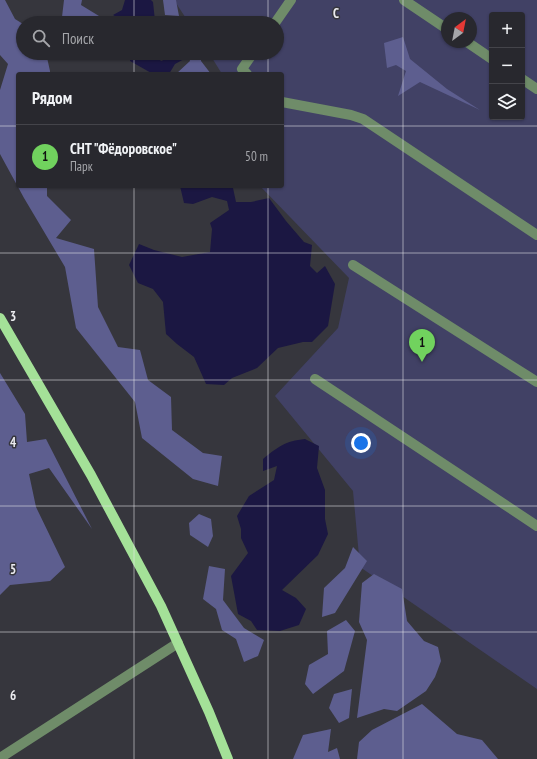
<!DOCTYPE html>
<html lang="ru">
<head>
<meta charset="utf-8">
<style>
	:root { --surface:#28282e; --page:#303036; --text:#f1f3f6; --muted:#a5a6aa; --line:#44444a; --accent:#71d25e }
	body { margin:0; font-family:"PT Sans Narrow",sans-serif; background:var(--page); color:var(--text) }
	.controls { position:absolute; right:12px; top:12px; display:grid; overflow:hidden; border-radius:4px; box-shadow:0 1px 3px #0004 }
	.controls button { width:36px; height:36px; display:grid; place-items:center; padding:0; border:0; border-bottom:1px solid var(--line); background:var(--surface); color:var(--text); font:20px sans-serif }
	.compass { position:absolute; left:441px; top:12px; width:36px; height:36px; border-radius:50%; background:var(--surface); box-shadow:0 1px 3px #0004; rotate:32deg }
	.you { position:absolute; left:361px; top:443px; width:14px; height:14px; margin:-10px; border:3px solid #fff; border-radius:50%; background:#1a73e8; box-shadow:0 0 0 6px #1a73e833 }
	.badge { display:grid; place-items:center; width:26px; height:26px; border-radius:50%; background:var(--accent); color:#111; font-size:13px; font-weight:700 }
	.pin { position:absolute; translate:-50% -33px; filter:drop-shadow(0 1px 2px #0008) }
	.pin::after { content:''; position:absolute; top:21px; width:14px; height:12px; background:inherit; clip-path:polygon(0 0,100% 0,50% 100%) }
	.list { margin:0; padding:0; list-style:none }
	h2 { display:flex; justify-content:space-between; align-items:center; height:52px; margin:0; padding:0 16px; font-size:17px }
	h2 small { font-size:13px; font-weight:400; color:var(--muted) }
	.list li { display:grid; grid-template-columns:26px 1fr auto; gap:12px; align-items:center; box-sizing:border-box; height:64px; padding:0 16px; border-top:1px solid var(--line) }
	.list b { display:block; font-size:15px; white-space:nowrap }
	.list p { margin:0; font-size:13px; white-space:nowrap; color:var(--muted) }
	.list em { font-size:13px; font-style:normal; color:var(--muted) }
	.icon { flex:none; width:22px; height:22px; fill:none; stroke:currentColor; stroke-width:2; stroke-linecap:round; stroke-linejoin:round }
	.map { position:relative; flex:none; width:537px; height:759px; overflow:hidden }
	.search { position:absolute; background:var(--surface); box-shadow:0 1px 3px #0004; left:16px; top:16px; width:268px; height:44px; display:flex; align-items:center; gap:10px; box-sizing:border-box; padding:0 14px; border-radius:22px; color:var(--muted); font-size:15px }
	.panel { position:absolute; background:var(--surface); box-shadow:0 1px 3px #0004; left:16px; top:72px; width:268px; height:116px; border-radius:4px }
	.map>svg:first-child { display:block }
	.green { fill:#414165; fill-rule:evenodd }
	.forest { fill:#5d5e8f }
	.water { fill:#1b1742 }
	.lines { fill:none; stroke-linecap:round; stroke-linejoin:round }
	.minor { stroke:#6f8c69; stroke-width:10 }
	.major { stroke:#a4e198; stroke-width:10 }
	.grid { fill:none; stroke:#ebebef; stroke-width:1; stroke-opacity:0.55 }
	.grid-label { font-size:13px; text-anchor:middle; font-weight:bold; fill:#ebebef; stroke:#36363d; stroke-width:3; stroke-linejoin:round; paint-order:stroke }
</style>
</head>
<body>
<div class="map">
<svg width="537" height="759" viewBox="0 0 537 759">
	<rect width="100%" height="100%" fill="#36363d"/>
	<!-- green -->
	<path class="green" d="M174,0h363v689l-177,-122 -7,-76 -78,-95 63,-68 11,-50 -89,-92h22v-112h-60l-13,-21h68v-30h-88zM492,15h30v102h-30zM447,18h24v24h-24z"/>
	<!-- forest -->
	<g class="forest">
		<path d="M0,0h5l10,19 8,5v29h23l4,18v3h-32v112h29v10l24,24 -15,18 38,11 4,58 20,40 22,3 8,30 23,17 1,33 31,23 19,3 -4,30 -25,-7 -51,-41 -7,-36 -59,-74 -11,-61 -41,-69 -24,-44v-64l8,-26 -8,-9z"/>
		<path d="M64,0h18l-1,5 18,11 5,7h-39l-3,-6z"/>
		<path d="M163,0h13l3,16 -14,-1z"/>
		<path d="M403,37l7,22 37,30 33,21 -60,-28 -22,14 8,-25 -10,-6 -9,3 -3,-25z"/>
		<path d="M188,53h13v8l10,13h-35l14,-13z"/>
		<path d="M0,373l25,41 2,28 19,-3 46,90 -43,-61 -20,6 7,33 29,60 -15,14 -40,4 -10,10z"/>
		<path d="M199,514l12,5 2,17 -5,11 -18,-12 -1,-12z"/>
		<path d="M353,547l14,14 -32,52 -13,4 2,-29 21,-20z"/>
		<path d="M209,566l16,3 -2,31 21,28 20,12 -6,16 -14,6 -8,-23 -14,-9 -6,-21 -13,-10z"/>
		<path d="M374,574l28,15 5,32 17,20 14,6 3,14 -6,16 -9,14 -29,20 -13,-2 -27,9 10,-78 -8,-18 3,-39z"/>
		<path d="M346,620l9,11 -11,40 -31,23 -8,-10 4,-19 19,-11 -1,-23z"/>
		<path d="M352,689l-3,29 -10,5 -10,-15 5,-14z"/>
		<path d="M422,704l35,30 25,6 16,19h-141l2,-17 13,-12z"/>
		<path d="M331,729l-3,23 9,-4 3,11h-47l10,-24z"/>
	</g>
	<!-- water -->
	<g class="water">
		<path d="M125,0h26l2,2 2,19 3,2h-31l-14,-8 9,-5z"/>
		<path d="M131,53h23l7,8 10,-4 -1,-4h13l3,5 -11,6 -6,10h-16l-23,-13z"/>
		<path d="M180,186h48l5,2 3,14h15l18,-4 17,23 18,21 8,3 -2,21 7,7 8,-7 10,18 -7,42 -16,16h-9l-25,6 -21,20 -25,10 -8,7 -18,-1 -12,-27 -17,-13 -11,-10 -3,-32 -10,-13 -15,-6 -9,-18 10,-21 15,6 28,7 28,-5 2,-23 -2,-6 19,-13 -2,-9 -15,-4 -19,7 -9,-1z"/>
		<path d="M305,439l14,7 -2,22 8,22v29l3,15 -10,21 -36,35 14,8 10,11 -7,16 -19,6 -23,-1 -6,-9 -13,-7 -7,-38 17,-23 -7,-15v-9l-4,-13 12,-20 25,-16 3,-14 -14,5v-12c15,-12 22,-18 42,-20z"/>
	</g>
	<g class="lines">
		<!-- minor -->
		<g class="minor">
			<path d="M404,0l43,29"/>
			<path d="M275,23l16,-23"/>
			<path d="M467,42l25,17"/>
			<path d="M247,74l-5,-5 11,-16"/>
			<path d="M522,79l15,10"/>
			<path d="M282,102l69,13 12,4 174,116"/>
			<path d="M353,265l184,117"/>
			<path d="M315,379l222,147"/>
			<path d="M0,758l178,-115"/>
		</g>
		<!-- major -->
		<path class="major" d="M0,318l91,157 70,131 48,106 19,47"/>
	</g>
	<!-- grid -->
	<path class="grid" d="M134,0v23M268,0v23M403,0v759M134,53v21M268,53v21M0,126h18M282,126h255M134,186v573M268,186v573M0,253h537M0,380h537M0,506h537M0,632h537"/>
	<g class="grid-label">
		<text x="336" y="18">C</text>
		<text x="13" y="321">3</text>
		<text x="13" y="447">4</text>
		<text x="13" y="574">5</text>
		<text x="13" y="700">6</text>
	</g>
</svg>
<div class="controls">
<button>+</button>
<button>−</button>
<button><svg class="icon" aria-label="layers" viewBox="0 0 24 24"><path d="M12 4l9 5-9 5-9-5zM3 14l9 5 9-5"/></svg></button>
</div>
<svg class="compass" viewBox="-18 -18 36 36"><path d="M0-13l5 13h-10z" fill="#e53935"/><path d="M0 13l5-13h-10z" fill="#a5a6aa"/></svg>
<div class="you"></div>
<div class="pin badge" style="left:422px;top:362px">1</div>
<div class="search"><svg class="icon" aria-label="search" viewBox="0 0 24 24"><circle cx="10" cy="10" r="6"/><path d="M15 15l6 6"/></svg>Поиск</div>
<section class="panel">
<h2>Рядом<small></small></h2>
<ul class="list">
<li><span class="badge">1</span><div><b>СНТ &quot;Фёдоровское&quot;</b><p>Парк</p></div><em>50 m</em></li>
</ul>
</section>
</div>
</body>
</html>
